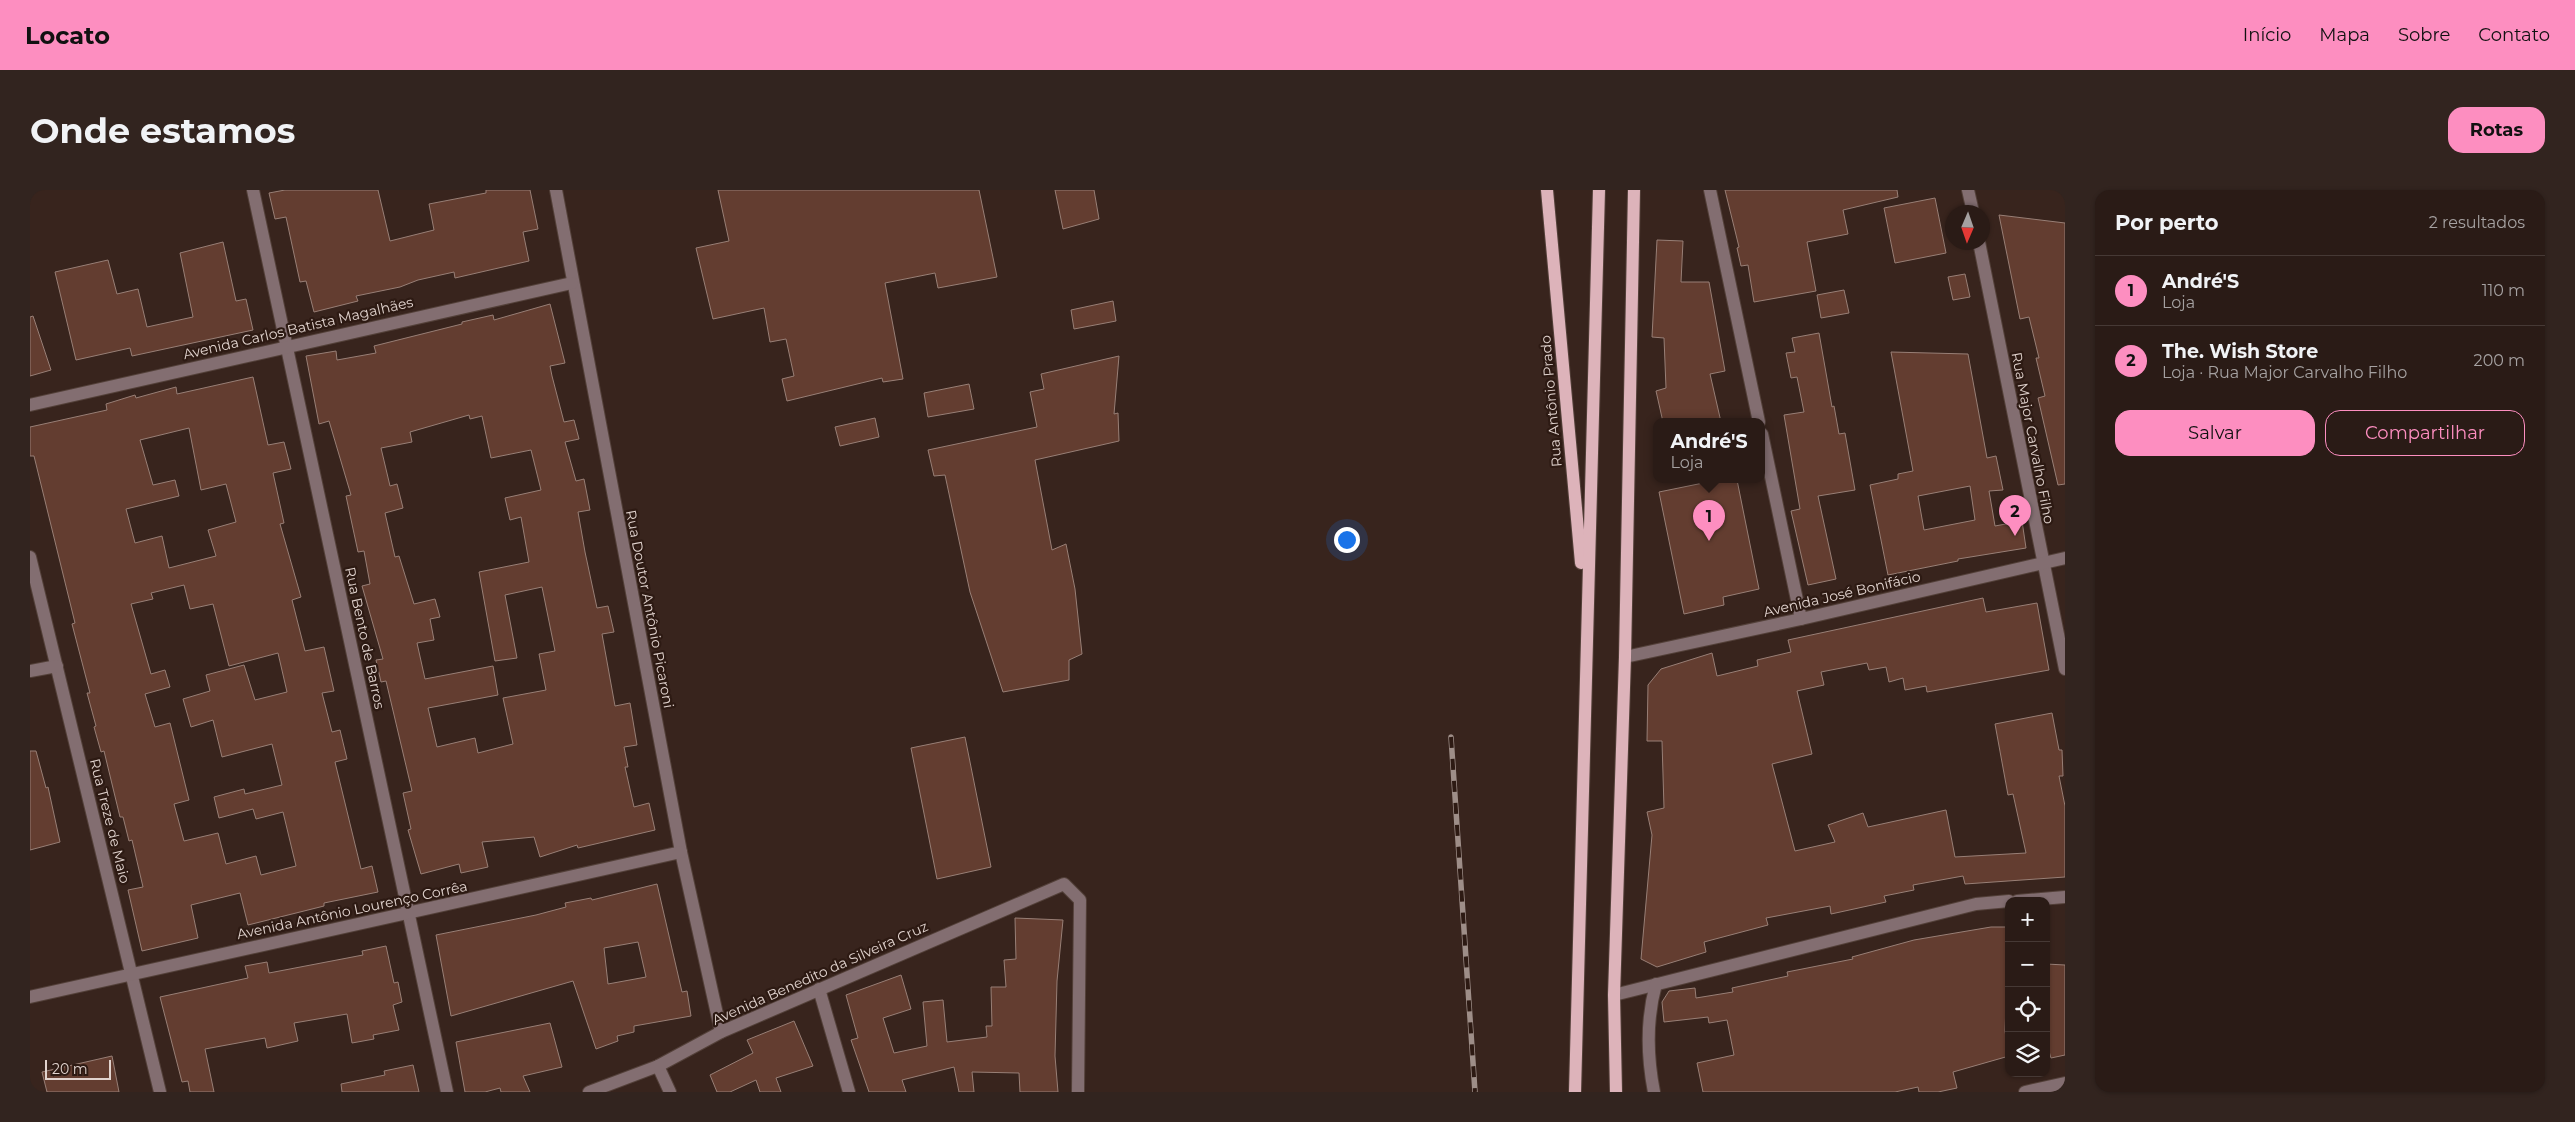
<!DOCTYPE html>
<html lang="pt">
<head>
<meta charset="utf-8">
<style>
	body { margin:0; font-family:Montserrat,sans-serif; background:#32241f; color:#f1f3f6 }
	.controls { position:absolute; right:15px; bottom:15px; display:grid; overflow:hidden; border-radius:10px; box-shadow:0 1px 4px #0004 }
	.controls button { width:45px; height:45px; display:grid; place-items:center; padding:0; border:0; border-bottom:1px solid #463935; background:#2a1b16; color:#f1f3f6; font:25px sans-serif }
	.compass { position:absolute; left:1915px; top:15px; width:45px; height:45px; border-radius:50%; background:#2a1b16; box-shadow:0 1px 4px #0004; rotate:182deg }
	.scale { position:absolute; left:15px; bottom:12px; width:66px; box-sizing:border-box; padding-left:5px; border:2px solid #e1d3ce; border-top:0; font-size:14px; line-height:18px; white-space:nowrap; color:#e1d3ce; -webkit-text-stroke:4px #2d1a13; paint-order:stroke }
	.you { position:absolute; left:1316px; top:349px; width:18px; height:18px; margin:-12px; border:4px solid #fff; border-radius:50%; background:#1a73e8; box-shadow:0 0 0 8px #1a73e833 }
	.badge { display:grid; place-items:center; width:32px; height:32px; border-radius:50%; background:#fd8ec0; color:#111; font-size:16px; font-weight:700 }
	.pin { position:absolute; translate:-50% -41px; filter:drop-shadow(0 1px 2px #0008) }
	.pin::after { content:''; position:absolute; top:26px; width:18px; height:15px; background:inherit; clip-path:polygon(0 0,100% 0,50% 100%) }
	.popup { position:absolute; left:1623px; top:228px; width:112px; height:65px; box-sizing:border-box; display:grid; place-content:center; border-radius:10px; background:#2a1b16; filter:drop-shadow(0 1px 4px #0005); font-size:16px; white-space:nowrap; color:#a5a1a1 }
	.popup b { font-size:19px; color:#f1f3f6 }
	.popup::after { content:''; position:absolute; left:50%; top:100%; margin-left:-10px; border:10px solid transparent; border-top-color:#2a1b16 }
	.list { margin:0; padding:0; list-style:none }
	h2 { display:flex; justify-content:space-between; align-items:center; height:65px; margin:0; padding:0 20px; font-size:21px }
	h2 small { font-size:16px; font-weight:400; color:#a5a1a1 }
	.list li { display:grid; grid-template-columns:32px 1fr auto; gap:15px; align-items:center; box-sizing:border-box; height:70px; padding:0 20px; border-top:1px solid #463935 }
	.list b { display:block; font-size:19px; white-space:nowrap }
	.list p { margin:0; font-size:16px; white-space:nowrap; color:#a5a1a1 }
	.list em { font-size:16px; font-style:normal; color:#a5a1a1 }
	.actions { display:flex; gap:10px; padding:15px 20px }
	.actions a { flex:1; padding:11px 0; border:1px solid #fd8ec0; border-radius:15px; text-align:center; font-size:18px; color:#fd8ec0 }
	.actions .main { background:#fd8ec0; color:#111 }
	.icon { flex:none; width:28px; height:28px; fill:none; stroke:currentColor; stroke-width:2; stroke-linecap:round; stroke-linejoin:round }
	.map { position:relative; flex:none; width:2035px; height:902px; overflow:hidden; border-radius:15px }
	header { display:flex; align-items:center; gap:30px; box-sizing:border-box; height:70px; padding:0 25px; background:#fd8ec0; color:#111 }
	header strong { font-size:24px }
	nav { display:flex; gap:28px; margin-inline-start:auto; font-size:18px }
	.intro { display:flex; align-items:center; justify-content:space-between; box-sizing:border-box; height:120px; padding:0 30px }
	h1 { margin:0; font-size:35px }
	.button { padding:12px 22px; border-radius:15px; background:#fd8ec0; color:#111; font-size:18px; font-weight:700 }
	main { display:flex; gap:30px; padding:0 30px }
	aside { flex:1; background:#2a1b16; border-radius:15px; box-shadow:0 1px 4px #0004 }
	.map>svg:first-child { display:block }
</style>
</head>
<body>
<header>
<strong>Locato</strong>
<nav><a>Início</a><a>Mapa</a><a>Sobre</a><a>Contato</a></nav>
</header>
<div class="intro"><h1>Onde estamos</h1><a class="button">Rotas</a></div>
<main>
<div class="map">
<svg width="2035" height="902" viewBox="0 0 2035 902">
	<rect width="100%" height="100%" fill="#38241d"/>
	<!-- building -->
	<g fill="#633d30" stroke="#987f76" fill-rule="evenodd">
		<path d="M 255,0 L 348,0 L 360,51 L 404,40 L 399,14 L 456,3 L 456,0 L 500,0 L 508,39 L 493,42 L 499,71 L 425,88 L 424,82 L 388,90 L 370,97 L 326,106 L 328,111 L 284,122 L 276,91 L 270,92 L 256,27 L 245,29 L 239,3 Z"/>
		<path d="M 688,0 L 949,0 L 967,87 L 908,98 L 905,83 L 855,93 L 873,189 L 853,192 L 852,188 L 757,211 L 752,189 L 764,186 L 756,149 L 740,152 L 734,118 L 683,129 L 666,58 L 699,51 Z"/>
		<path d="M 1025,0 L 1064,0 L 1069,29 L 1033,39 Z"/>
		<path d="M 1695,0 L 1867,0 L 1868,7 L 1813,20 L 1818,44 L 1777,52 L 1786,101 L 1724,112 L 1718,75 L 1711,76 L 1707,58 L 1709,57 Z"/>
		<path d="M 1905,8 L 1916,63 L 1865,73 L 1854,18 Z"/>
		<path d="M 1969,25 L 2035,33 L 2035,294 L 2028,295 L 2008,208 L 2015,206 L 2006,168 L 2009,168 L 1999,127 L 1990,129 Z"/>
		<path d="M 1627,50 L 1653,51 L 1651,92 L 1679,92 L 1695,181 L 1680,184 L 1691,232 L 1633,232 L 1626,201 L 1636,198 L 1634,148 L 1622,147 Z"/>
		<path d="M 193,52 L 206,111 L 216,109 L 223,140 L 102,166 L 100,158 L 46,170 L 25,82 L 78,70 L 87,104 L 108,99 L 117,137 L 163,127 L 150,63 Z"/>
		<path d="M 1935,84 L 1940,107 L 1923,110 L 1918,87 Z"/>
		<path d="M 1814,100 L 1819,123 L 1791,128 L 1787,105 Z"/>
		<path d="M 1083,111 L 1086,131 L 1044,139 L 1041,120 Z"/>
		<path d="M 520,114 L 535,173 L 520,176 L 522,186 L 534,232 L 544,230 L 549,249 L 535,252 L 546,291 L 554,289 L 560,320 L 548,322 L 555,362 L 567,418 L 578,416 L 584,442 L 572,444 L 585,516 L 600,513 L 607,555 L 594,557 L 598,577 L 595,577 L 604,617 L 619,613 L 625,640 L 548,658 L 547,655 L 510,667 L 504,647 L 452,652 L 458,677 L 431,683 L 429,674 L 391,684 L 378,640 L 381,639 L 373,603 L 382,601 L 356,491 L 351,492 L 346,470 L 353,469 L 332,396 L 340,394 L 334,361 L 328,362 L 316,306 L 321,305 L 299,231 L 289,234 L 276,166 L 306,161 L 307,170 L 346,163 L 344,156 L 432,134 L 432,132 L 463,125 L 464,130 ZM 439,225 L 440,229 L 452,226 L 461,268 L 501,260 L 511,300 L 475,308 L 480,330 L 491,327 L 499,372 L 449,382 L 465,471 L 487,468 L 475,405 L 512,397 L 525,461 L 509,464 L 516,500 L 473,508 L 483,554 L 448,563 L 445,548 L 407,557 L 398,518 L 468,505 L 463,476 L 395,489 L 387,453 L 404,450 L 400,429 L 410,427 L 405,409 L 384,414 L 369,366 L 365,367 L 355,323 L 373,318 L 367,294 L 360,296 L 351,258 L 382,252 L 380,242 Z"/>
		<path d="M 3,126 L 21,180 L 0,186 L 0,127 Z"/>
		<path d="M 1789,143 L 1802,217 L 1804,216 L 1809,244 L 1815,243 L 1825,300 L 1788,306 L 1806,389 L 1778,395 L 1761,321 L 1770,319 L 1754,225 L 1774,222 L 1767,187 L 1761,188 L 1756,163 L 1765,162 L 1762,148 Z"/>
		<path d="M 1861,162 L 1938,164 L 1957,268 L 1966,266 L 1973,300 L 1959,301 L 1965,336 L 1992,331 L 1996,358 L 1928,369 L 1928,371 L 1858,385 L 1840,295 L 1868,289 L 1868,284 L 1883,281 ZM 1940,296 L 1945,330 L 1894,340 L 1888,306 Z"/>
		<path d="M 1089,166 L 1084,224 L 1088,223 L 1089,251 L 1005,270 L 1022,360 L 1036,354 L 1045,399 L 1052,464 L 1039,470 L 1039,490 L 973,502 L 940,402 L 915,285 L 904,286 L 898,260 L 1007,237 L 1000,202 L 1014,199 L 1011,184 Z"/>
		<path d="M 223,187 L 238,255 L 254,252 L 261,279 L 243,283 L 254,333 L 250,334 L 271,407 L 262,410 L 275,461 L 294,457 L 304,501 L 292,503 L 302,542 L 310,540 L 317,569 L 305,572 L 331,679 L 342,676 L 348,702 L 294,713 L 294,716 L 218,735 L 210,703 L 161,715 L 168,748 L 112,761 L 98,700 L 113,697 L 102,650 L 99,651 L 93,627 L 90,627 L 74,561 L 71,562 L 64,537 L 66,536 L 57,503 L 60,503 L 42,434 L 45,433 L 4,266 L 0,266 L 0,237 L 77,220 L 76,214 L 105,205 L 106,208 L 146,197 L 147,204 ZM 159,238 L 171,300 L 196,294 L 206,332 L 178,340 L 186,366 L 139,378 L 132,346 L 105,353 L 96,319 L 149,306 L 145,290 L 123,295 L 110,250 ZM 154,395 L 160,419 L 183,414 L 199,476 L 248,463 L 257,502 L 225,510 L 214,475 L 176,485 L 180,501 L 153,509 L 161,537 L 183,530 L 192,567 L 242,554 L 252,595 L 215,604 L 214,599 L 184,607 L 189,628 L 223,619 L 226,629 L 253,622 L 266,676 L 231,685 L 226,666 L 196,674 L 188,643 L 154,651 L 144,614 L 159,610 L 140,533 L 125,537 L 115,504 L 140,497 L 135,480 L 121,484 L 101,414 L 123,409 L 121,403 Z"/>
		<path d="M 939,194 L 944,219 L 898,227 L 894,203 Z"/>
		<path d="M 845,228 L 849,247 L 810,256 L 805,237 Z"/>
		<path d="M 1688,290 L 1707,290 L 1729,399 L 1693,407 L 1694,415 L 1654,424 L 1629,302 Z"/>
		<path d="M 1953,408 L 1956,422 L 2007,413 L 2019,480 L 1897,502 L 1896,496 L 1875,500 L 1873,488 L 1859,492 L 1856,477 L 1839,480 L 1837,473 L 1791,482 L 1794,495 L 1767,501 L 1782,564 L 1742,574 L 1765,661 L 1805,652 L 1798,635 L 1833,623 L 1838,637 L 1916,620 L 1925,667 L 1996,663 L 1983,604 L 1978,605 L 1965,534 L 2022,523 L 2029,560 L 2032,560 L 2033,586 L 2029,586 L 2035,616 L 2035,687 L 1935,694 L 1933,686 L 1883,695 L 1884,700 L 1854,706 L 1856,712 L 1801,724 L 1800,716 L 1736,728 L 1738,735 L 1674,752 L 1676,762 L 1627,777 L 1611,769 L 1622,645 L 1617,622 L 1634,618 L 1632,551 L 1617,551 L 1618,495 L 1631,479 L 1682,463 L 1687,486 L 1728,476 L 1727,470 L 1761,462 L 1758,450 Z"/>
		<path d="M 935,547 L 961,677 L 907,689 L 881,558 Z"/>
		<path d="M 0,561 L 6,561 L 16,598 L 18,597 L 30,652 L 0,660 Z"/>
		<path d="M 627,694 L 652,802 L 657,801 L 661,826 L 604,836 L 604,842 L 587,846 L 588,851 L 566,859 L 543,791 L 421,826 L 406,745 L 506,725 L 536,717 L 535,713 L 561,708 L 562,710 ZM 608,752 L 616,787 L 578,794 L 574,758 Z"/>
		<path d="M 985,728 L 1033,730 L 1027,791 L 1025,866 L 1028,902 L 990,902 L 989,883 L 942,882 L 944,902 L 929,902 L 924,877 L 872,890 L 876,902 L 839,902 L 821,850 L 828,848 L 816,805 L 871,785 L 881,819 L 853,828 L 864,863 L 897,856 L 893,812 L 913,810 L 917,852 L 957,847 L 956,836 L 962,836 L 961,797 L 976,797 L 974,770 L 986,769 Z"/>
		<path d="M 1961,737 L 1979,737 L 1975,841 L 1979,866 L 1923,882 L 1927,898 L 1908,902 L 1889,902 L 1888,897 L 1865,902 L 1673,902 L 1667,873 L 1704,865 L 1697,830 L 1679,833 L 1678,827 L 1634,832 L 1632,812 L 1639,801 L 1665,798 L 1666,808 L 1703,802 L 1702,798 L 1758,786 L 1757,782 L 1823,769 L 1822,767 L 1884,750 Z"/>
		<path d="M 356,756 L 364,793 L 368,792 L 372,812 L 363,815 L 369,840 L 343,845 L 344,849 L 322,853 L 317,824 L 264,833 L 268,851 L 237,858 L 235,848 L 175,859 L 184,902 L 160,902 L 158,891 L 152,892 L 130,807 L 218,788 L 215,776 L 237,772 L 239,783 L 333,765 L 332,761 Z"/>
		<path d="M 2016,774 L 2035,775 L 2035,865 L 2021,868 L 2016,851 Z"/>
		<path d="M 764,831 L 783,876 L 746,888 L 751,902 L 730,902 L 726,890 L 700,902 L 687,902 L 680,885 L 723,863 L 717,850 Z"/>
		<path d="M 520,833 L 532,877 L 493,886 L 500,902 L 471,902 L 470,898 L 455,902 L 435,902 L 426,852 Z"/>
		<path d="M 82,866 L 89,902 L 17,902 L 12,882 Z"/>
		<path d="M 383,875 L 389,902 L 312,902 L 311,894 L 355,885 L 354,881 Z"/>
	</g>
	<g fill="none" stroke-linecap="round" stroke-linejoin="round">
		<defs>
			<g id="minor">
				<path d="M 223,0 L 417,902"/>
				<path d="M 526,0 L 651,662 L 691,842"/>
				<path d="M 1680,0 L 1729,232"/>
				<path d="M 1938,0 L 1943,22"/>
				<path d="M 1949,52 L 2035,479"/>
				<path d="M 0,215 L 542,93"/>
				<path d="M 1732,244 L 1771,429"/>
				<path d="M 0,367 L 130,902"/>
				<path d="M 1595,467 L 1771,429 L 2035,368"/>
				<path d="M 0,481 L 27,476"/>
				<path d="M 1987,711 L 2035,707"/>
				<path d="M 789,799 L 819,902"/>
				<path d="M 1584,805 L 1946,714 L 1979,711"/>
				<path d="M 0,807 L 651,662"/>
				<path d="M 628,876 L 640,902"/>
				<path d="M 559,902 L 628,876 L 691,842 L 1034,694 L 1050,710 L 1048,902"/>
				<path d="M 1624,902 C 1617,866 1616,830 1626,794"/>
				<path d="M 1995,902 L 2035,893"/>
			</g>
			<g id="major">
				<path d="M 1517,0 L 1551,373"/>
				<path d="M 1545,902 L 1569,0"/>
				<path d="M 1586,902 L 1584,805 L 1595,467 L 1604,0"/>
			</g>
		</defs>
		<!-- minor casing -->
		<use href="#minor" stroke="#534039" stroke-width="14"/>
		<!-- major casing -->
		<use href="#major" stroke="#534039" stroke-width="14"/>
		<!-- minor -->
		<use href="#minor" stroke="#836e71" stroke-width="12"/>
		<!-- major -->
		<use href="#major" stroke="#ddb3ba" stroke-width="12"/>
		<defs>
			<path id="rail" d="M 1421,547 L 1445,902"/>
		</defs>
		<!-- rail casing -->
		<use href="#rail" stroke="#9e8e88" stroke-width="5.5"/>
		<!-- rail -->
		<use href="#rail" stroke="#2d1a13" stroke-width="4" stroke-dasharray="11" stroke-linecap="butt"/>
	</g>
	<g text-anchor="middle" stroke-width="4.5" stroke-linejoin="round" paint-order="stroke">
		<!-- street labels -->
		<g font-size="14" fill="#e1d3ce" stroke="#2d1a13">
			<text transform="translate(268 138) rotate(-13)" y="5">Avenida Carlos Batista Magalhães</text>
			<text transform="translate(1521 211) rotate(-95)" y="5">Rua Antônio Prado</text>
			<text transform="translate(2003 248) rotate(79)" y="5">Rua Major Carvalho Filho</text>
			<text transform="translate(1812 404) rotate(-13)" y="5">Avenida José Bonifácio</text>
			<text transform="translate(620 419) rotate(79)" y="5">Rua Doutor Antônio Picaroni</text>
			<text transform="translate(335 448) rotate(78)" y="5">Rua Bento de Barros</text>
			<text transform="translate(80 631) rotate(76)" y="5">Rua Treze de Maio</text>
			<text transform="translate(322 720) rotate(-12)" y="5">Avenida Antônio Lourenço Corrêa</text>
			<text transform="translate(790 783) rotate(-24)" y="5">Avenida Benedito da Silveira Cruz</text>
		</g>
	</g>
</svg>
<div class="controls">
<button>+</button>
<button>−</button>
<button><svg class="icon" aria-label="locate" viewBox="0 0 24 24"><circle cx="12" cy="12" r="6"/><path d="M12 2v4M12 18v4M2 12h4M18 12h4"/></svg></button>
<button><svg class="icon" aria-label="layers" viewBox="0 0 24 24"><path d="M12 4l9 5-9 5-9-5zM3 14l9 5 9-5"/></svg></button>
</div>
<svg class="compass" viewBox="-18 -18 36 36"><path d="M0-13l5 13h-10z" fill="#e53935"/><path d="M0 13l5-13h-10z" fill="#a5a1a1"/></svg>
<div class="scale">20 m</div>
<div class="you"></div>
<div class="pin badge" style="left:1679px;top:351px">1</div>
<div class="popup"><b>André'S</b>Loja</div>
<div class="pin badge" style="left:1985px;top:346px">2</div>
</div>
<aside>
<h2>Por perto<small>2 resultados</small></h2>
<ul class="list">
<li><span class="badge">1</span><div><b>André'S</b><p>Loja</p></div><em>110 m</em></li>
<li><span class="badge">2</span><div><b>The. Wish Store</b><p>Loja · Rua Major Carvalho Filho</p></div><em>200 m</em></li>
</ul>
<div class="actions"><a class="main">Salvar</a><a>Compartilhar</a></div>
</aside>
</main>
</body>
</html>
